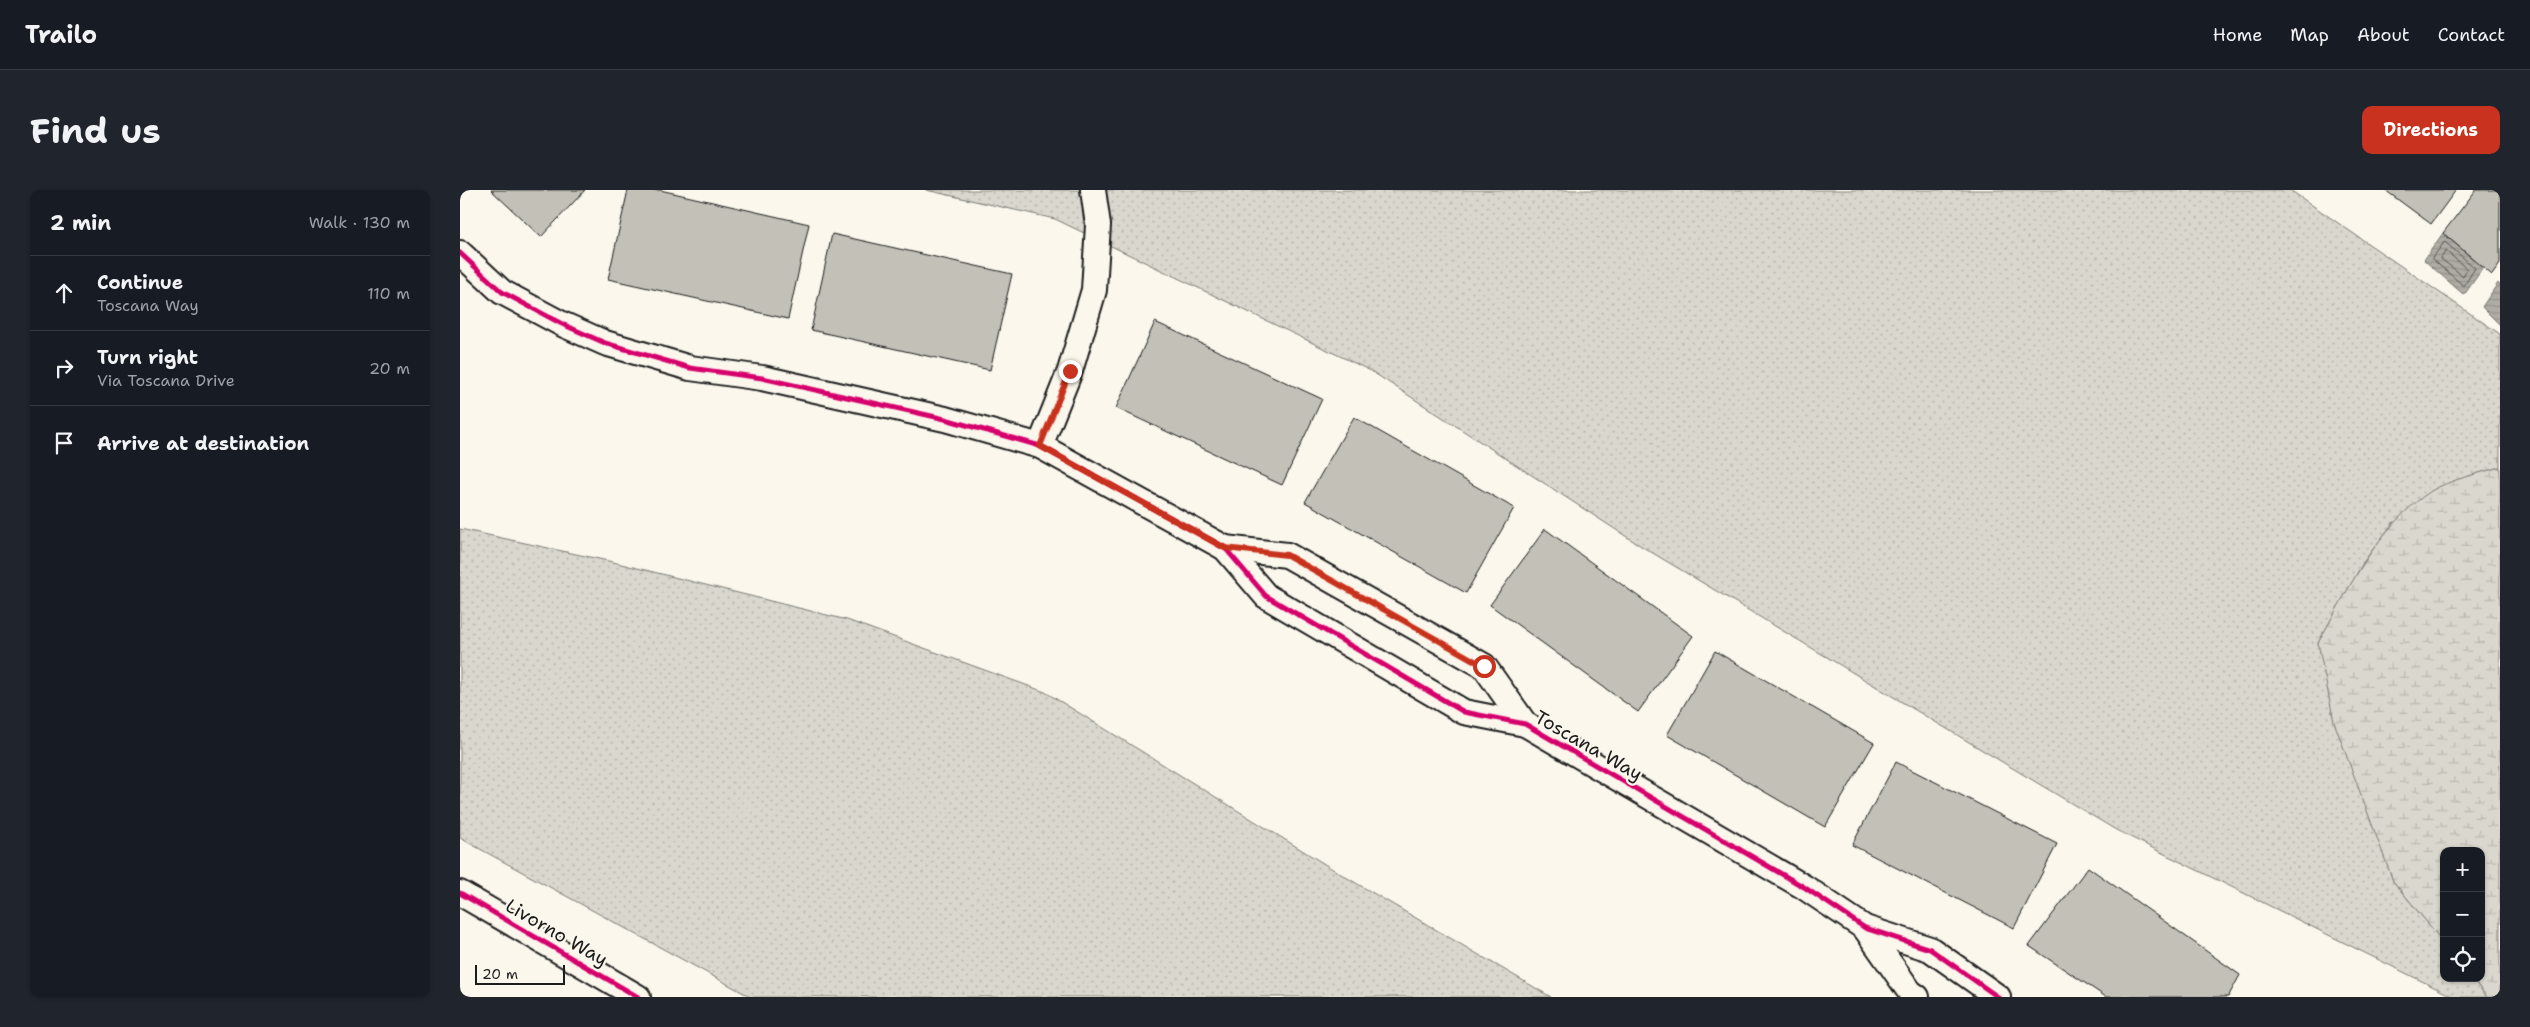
<!DOCTYPE html>
<html lang="en">
<head>
<meta charset="utf-8">
<style>
	body { margin:0; font-family:"Shantell Sans",sans-serif; background:#20242c; color:#f1f3f6 }
	.controls { position:absolute; right:15px; bottom:15px; display:grid; overflow:hidden; border-radius:10px; box-shadow:0 1px 4px #0004 }
	.controls button { width:45px; height:45px; display:grid; place-items:center; padding:0; border:0; border-bottom:1px solid #363941; background:#171b24; color:#f1f3f6; font:25px sans-serif }
	.scale { position:absolute; left:15px; bottom:12px; width:90px; box-sizing:border-box; padding-left:5px; border:2px solid #1c1c1c; border-top:0; font-size:14px; line-height:18px; white-space:nowrap; color:#1c1c1c; -webkit-text-stroke:4px #fbf7ec; paint-order:stroke }
	.stop { position:absolute; width:15px; height:15px; margin:-11px; border:4px solid #c8321e; border-radius:50%; background:#fff }
	.stop.end { background:#c8321e; border-color:#fff; box-shadow:0 1px 5px #0008 }
	.list { margin:0; padding:0; list-style:none }
	h2 { display:flex; justify-content:space-between; align-items:center; height:65px; margin:0; padding:0 20px; font-size:21px }
	h2 small { font-size:16px; font-weight:400; color:#9ea1a6 }
	.list li { display:grid; grid-template-columns:32px 1fr auto; gap:15px; align-items:center; box-sizing:border-box; height:75px; padding:0 20px; border-top:1px solid #363941 }
	.list b { display:block; font-size:19px; white-space:nowrap }
	.list p { margin:0; font-size:16px; white-space:nowrap; color:#9ea1a6 }
	.list em { font-size:16px; font-style:normal; color:#9ea1a6 }
	.icon { flex:none; width:28px; height:28px; fill:none; stroke:currentColor; stroke-width:2; stroke-linecap:round; stroke-linejoin:round }
	.map { position:relative; flex:none; width:2040px; height:807px; overflow:hidden; border-radius:10px }
	header { display:flex; align-items:center; gap:30px; box-sizing:border-box; height:70px; padding:0 25px; background:#171b24; border-bottom:1px solid #363941 }
	header strong { font-size:24px }
	nav { display:flex; gap:28px; margin-inline-start:auto; font-size:18px }
	.intro { display:flex; align-items:center; justify-content:space-between; box-sizing:border-box; height:120px; padding:0 30px }
	h1 { margin:0; font-size:35px }
	.button { padding:12px 22px; border-radius:10px; background:#c8321e; color:#fff; font-size:18px; font-weight:700 }
	main { display:flex; gap:30px; padding:0 30px }
	aside { flex:1; background:#171b24; border-radius:10px; box-shadow:0 1px 4px #0004 }
	.map>svg:first-child { display:block }
</style>
</head>
<body>
<header>
<strong>Trailo</strong>
<nav><a>Home</a><a>Map</a><a>About</a><a>Contact</a></nav>
</header>
<div class="intro"><h1>Find us</h1><a class="button">Directions</a></div>
<main>
<aside>
<h2>2 min<small>Walk · 130 m</small></h2>
<ul class="list">
<li><svg class="icon" aria-label="ahead" viewBox="0 0 24 24"><path d="M12 20V5M6 11l6-6 6 6"/></svg><div><b>Continue</b><p>Toscana Way</p></div><em>110 m</em></li>
<li><svg class="icon" aria-label="right" viewBox="0 0 24 24"><path d="M7 20v-9h11M14 6l5 5-5 5"/></svg><div><b>Turn right</b><p>Via Toscana Drive</p></div><em>20 m</em></li>
<li><svg class="icon" aria-label="arrive" viewBox="0 0 24 24"><path d="M6 21V4h12l-3 4 3 4H6"/></svg><div><b>Arrive at destination</b></div></li>
</ul>
</aside>
<div class="map">
<svg width="2040" height="807" viewBox="0 0 2040 807">
	<defs>
		<pattern id="grass-dots" width="8" height="8" patternUnits="userSpaceOnUse" patternTransform="scale(1.25)"><rect width="8" height="8" fill="#dad7ce"/><path d="M2 2h.1M6 6h.1" fill="none" stroke="#bab8b0" stroke-width="1.8" stroke-linecap="round"/></pattern>
		<pattern id="wetland-marsh" width="20" height="14" patternUnits="userSpaceOnUse" patternTransform="scale(1.25)"><rect width="20" height="14" fill="#dad7ce"/><path d="M1 5h8M5 5V1M11 12h8M15 12V8" fill="none" stroke="#bab8b0"/></pattern>
		<pattern id="water-rules" width="6" height="5" patternUnits="userSpaceOnUse" patternTransform="scale(1.25)"><rect width="6" height="5" fill="#afaca5"/><path d="M0 2.5h6" fill="none" stroke="#96938d"/></pattern>
	</defs>
	<rect width="100%" height="100%" fill="#fbf7ec"/>
	<filter id="ink" filterUnits="userSpaceOnUse"><feTurbulence type="fractalNoise" baseFrequency=".02" numOctaves="2"/><feDisplacementMap in="SourceGraphic" scale="10" xChannelSelector="R" yChannelSelector="G"/><feConvolveMatrix kernelMatrix="1 2 1 2 8 2 1 2 1" color-interpolation-filters="sRGB"/></filter>
	<g filter="url(#ink)">
		<!-- grass -->
		<g fill="url(#grass-dots)" stroke="#7b7a75">
			<path d="M 466,0 L 1830,0 L 2040,144 L 2040,277 L 2016,284 L 1933,333 L 1904,371 L 1858,453 L 1933,691 L 1984,753 L 1984,788 L 2012,788 L 2027,807 L 1994,807 L 1656,640 L 1181,356 L 911,181 L 595,29 Z"/>
			<path d="M 0,339 L 153,372 L 387,430 L 585,502 L 884,686 L 1091,807 L 291,807 L 0,648 Z"/>
		</g>
		<!-- wetland -->
		<path fill="url(#wetland-marsh)" stroke="#7b7a75" d="M 2040,277 L 2040,807 L 2027,807 L 2012,788 L 2021,788 L 2021,661 L 1984,661 L 1984,753 L 1933,691 L 1874,532 L 1858,453 C 1889,398 1917,337 1971,301 C 1989,290 2020,283 2040,277 Z"/>
		<!-- water -->
		<g fill="url(#water-rules)" stroke="#74726e">
			<path d="M 1983,43 L 2023,78 L 2004,105 L 1964,70 Z"/>
			<path d="M 2038,93 L 2040,95 L 2040,135 L 2022,117 Z"/>
		</g>
		<g fill="none" stroke-linecap="round" stroke-linejoin="round">
			<!-- shore -->
			<g stroke="#575653" stroke-width="1">
				<path d="M 1985,52 L 2015,78 L 2004,96 L 1972,69 Z"/>
				<path d="M 1986,61 L 2007,79 L 2003,86 L 1981,69 Z"/>
			</g>
		</g>
		<!-- building -->
		<g fill="#c3c0b8" stroke="#1c1c1c">
			<path d="M 31,0 L 125,0 L 81,47 Z"/>
			<path d="M 168,0 L 200,0 L 349,34 L 328,129 L 148,89 Z"/>
			<path d="M 1925,0 L 1996,0 L 1971,34 Z"/>
			<path d="M 2016,0 L 2040,0 L 2040,74 L 2032,85 L 1983,43 Z"/>
			<path d="M 372,44 L 552,84 L 530,180 L 351,140 Z"/>
			<path d="M 695,132 L 862,209 L 822,295 L 656,218 Z"/>
			<path d="M 894,227 L 1054,318 L 1006,403 L 845,312 Z"/>
			<path d="M 1085,339 L 1233,446 L 1178,522 L 1030,415 Z"/>
			<path d="M 1255,461 L 1414,553 L 1365,637 L 1207,545 Z"/>
			<path d="M 1436,572 L 1597,654 L 1554,738 L 1392,655 Z"/>
			<path d="M 1628,677 L 1780,785 L 1768,807 L 1646,807 L 1569,756 Z"/>
		</g>
		<g fill="none" stroke-linecap="round" stroke-linejoin="round">
			<defs>
				<g id="minor">
					<path d="M 0,63 L 42,102 L 102,134 L 145,153 L 230,178 L 302,188 L 485,229 L 580,256 L 765,358 L 806,406 L 1004,522 L 1065,534 L 1344,697 L 1405,738 L 1470,759 L 1538,807"/>
					<path d="M 580,256 L 610,181 L 634,100 L 638,35 L 633,0"/>
					<path d="M 765,358 L 827,365 L 1024,476 L 1065,534"/>
					<path d="M 0,703 L 178,807"/>
					<path d="M 1405,738 L 1450,802 L 1457,807"/>
				</g>
			</defs>
			<!-- minor casing -->
			<use href="#minor" stroke="#1c1c1c" stroke-width="28"/>
			<!-- minor -->
			<use href="#minor" stroke="#fbf7ec" stroke-width="24"/>
			<defs>
				<g id="cycleway">
					<path d="M 0,63 L 42,102 L 102,134 L 145,153 L 230,178 L 302,188 L 485,229 L 580,256 L 765,358 L 806,406 L 1004,522 L 1065,534 L 1344,697 L 1405,738 L 1470,759 L 1538,807"/>
					<path d="M 0,703 L 178,807"/>
				</g>
			</defs>
			<!-- cycleway casing -->
			<use href="#cycleway" stroke="#fbf7ec" stroke-width="8"/>
			<!-- cycleway -->
			<use href="#cycleway" stroke="#d6006c" stroke-width="5"/>
		</g>
	</g>
	<g fill="none" stroke-linecap="round" stroke-linejoin="round" filter="url(#ink)">
		<!-- route -->
		<path stroke="#c8321e" stroke-width="6" d="M 610,181 L 580,256 L 765,358 L 827,365 L 1024,476"/>
	</g>
	<g text-anchor="middle" stroke-width="4.5" stroke-linejoin="round" paint-order="stroke">
		<!-- street labels -->
		<g font-size="19" fill="#1c1c1c" stroke="#fbf7ec">
			<text transform="translate(1129 555) rotate(30)" y="7">Toscana Way</text>
			<text transform="translate(97 742) rotate(30)" y="7">Livorno Way</text>
		</g>
	</g>
</svg>
<div class="controls">
<button>+</button>
<button>−</button>
<button><svg class="icon" aria-label="locate" viewBox="0 0 24 24"><circle cx="12" cy="12" r="6"/><path d="M12 2v4M12 18v4M2 12h4M18 12h4"/></svg></button>
</div>
<div class="scale">20 m</div>
<div class="stop" style="left:1024px;top:476px"></div>
<div class="stop end" style="left:610px;top:181px"></div>
</div>
</main>
</body>
</html>
